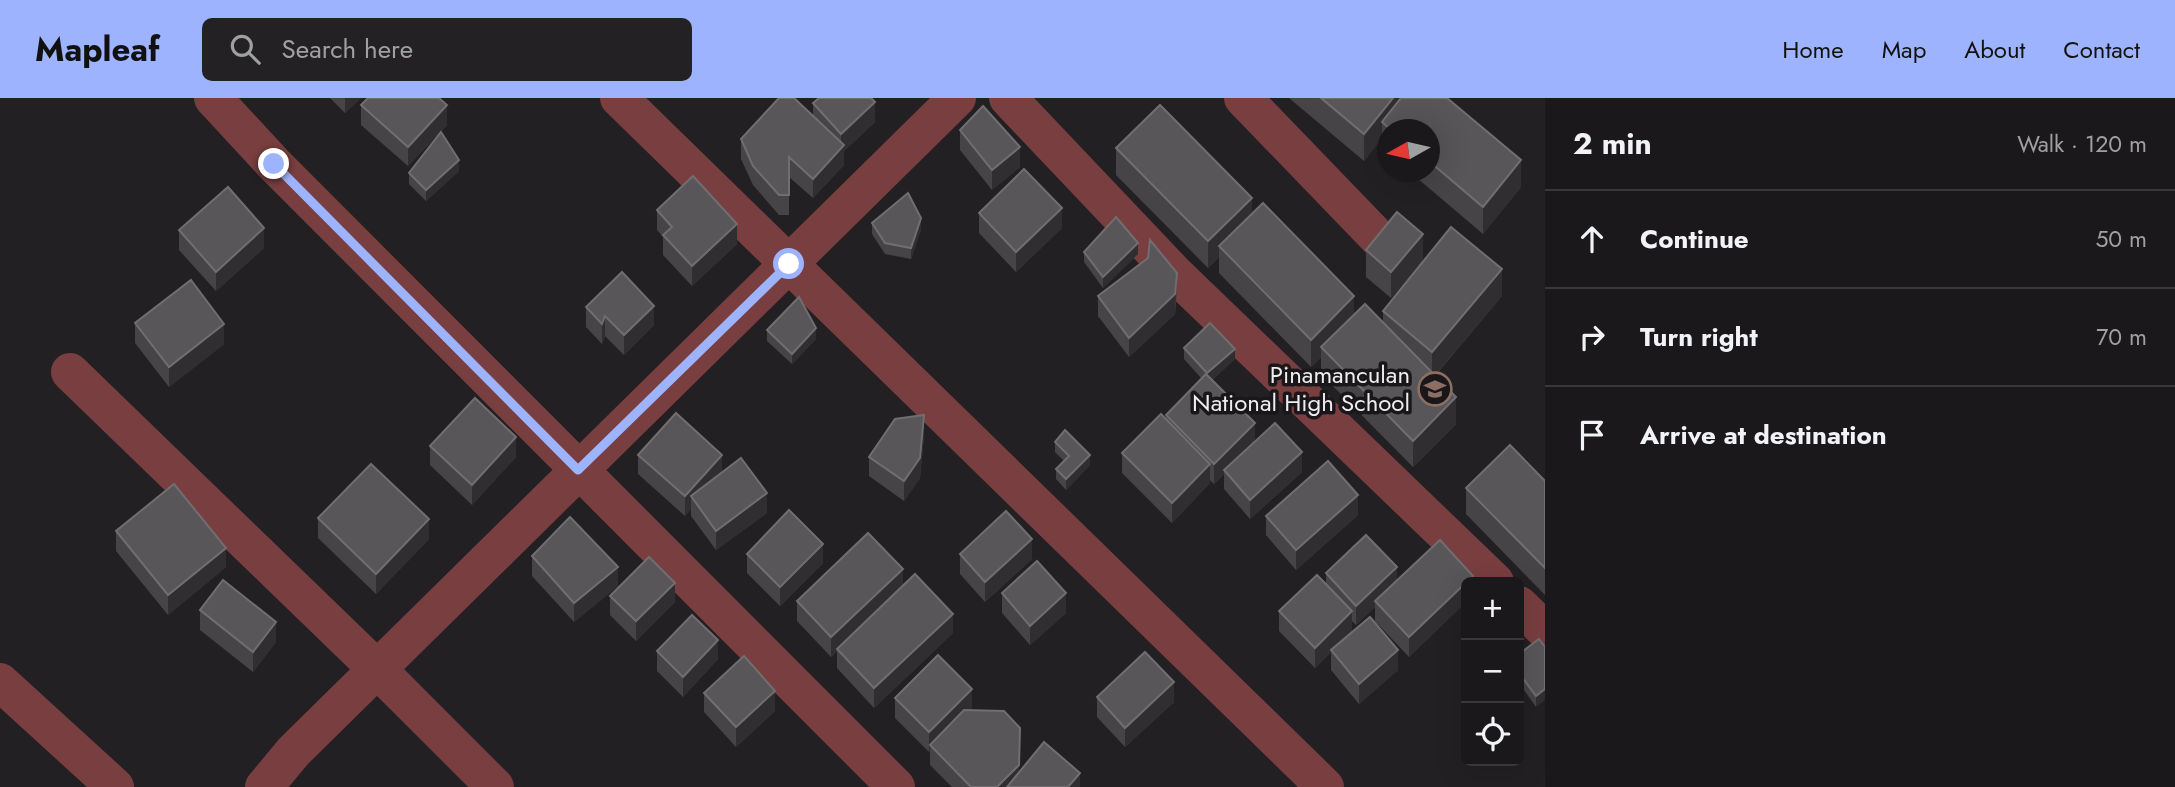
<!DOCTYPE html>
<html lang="en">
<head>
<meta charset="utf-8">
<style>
	body { margin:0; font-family:Jost,sans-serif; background:#232123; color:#f1f3f6 }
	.controls { position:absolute; right:21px; bottom:21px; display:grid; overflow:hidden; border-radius:10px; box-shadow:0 7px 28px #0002 }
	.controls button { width:63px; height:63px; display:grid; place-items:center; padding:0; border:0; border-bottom:2px solid #383739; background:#1a181a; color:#f1f3f6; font:35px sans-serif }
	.compass { position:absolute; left:1377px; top:21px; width:63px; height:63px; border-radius:50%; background:#1a181a; box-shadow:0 7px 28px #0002; rotate:262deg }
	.stop { position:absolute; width:21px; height:21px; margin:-16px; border:5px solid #9eb3fd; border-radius:50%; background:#fff }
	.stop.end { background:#9eb3fd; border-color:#fff; box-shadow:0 2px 7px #0008 }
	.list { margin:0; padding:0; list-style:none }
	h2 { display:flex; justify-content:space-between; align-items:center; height:91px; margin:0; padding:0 28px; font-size:30px }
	h2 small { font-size:23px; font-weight:400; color:#9fa0a2 }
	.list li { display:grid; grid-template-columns:46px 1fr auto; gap:21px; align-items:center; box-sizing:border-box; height:98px; padding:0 28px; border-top:2px solid #383739 }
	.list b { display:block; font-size:26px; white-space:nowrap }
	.list em { font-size:23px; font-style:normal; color:#9fa0a2 }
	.icon { flex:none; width:38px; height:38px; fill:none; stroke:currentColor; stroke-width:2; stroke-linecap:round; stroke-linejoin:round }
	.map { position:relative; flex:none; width:1545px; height:689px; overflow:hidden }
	header { display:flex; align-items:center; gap:42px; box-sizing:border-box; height:98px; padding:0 35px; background:#9eb3fd; color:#111 }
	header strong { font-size:33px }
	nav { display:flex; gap:38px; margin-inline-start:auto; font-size:24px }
	.search { width:490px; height:63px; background:#232123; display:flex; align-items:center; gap:18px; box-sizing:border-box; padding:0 24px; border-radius:10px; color:#9fa0a2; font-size:26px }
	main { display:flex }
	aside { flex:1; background:#1a181a }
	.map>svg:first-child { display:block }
</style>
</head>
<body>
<header>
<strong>Mapleaf</strong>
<div class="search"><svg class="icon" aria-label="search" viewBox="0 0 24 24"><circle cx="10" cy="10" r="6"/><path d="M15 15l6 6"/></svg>Search here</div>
<nav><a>Home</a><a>Map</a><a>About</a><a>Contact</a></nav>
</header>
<main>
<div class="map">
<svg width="1545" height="689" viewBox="0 0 1545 689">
	<rect width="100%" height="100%" fill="#232023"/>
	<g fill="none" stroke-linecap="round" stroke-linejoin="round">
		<!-- minor -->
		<g stroke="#793e3f" stroke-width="38">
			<path d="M 213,0 L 274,66 L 896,689"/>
			<path d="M 619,0 L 1325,689"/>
			<path d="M 1008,0 L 1175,176 L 1495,484"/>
			<path d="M 1243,0 L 1382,144"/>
			<path d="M 70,274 L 378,572 L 495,689"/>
			<path d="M 1519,507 L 1545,532"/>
			<path d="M 0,584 L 115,689"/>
			<path d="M 264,689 L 294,653 L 957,0"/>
		</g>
	</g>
	<!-- wall -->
	<g fill="#474447">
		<path d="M 330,0 L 361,0 L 345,15 Z"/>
		<path d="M 1289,0 L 1447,0 L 1521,89 L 1483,136 L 1410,74 L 1430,74 L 1430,32 L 1388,32 L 1388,55 L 1382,50 L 1382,40 L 1364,63 Z"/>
		<path d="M 813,5 L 875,24 L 844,53 L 844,67 L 813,100 L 789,79 L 789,117 L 779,117 L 753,87 L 741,61 L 741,41 L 813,18 Z"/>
		<path d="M 361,7 L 447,27 L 408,68 L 361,27 Z"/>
		<path d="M 960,32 L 1020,69 L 992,92 L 960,52 Z"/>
		<path d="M 1116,50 L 1252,116 L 1354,216 L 1383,224 L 1383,213 L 1502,198 L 1435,278 L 1456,326 L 1413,369 L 1321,276 L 1321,259 L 1311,269 L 1219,175 L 1219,159 L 1208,170 L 1116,77 Z"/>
		<path d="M 459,73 L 426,103 L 409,86 L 409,75 Z"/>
		<path d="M 657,112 L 737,146 L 692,188 L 663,157 L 663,139 L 657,132 Z"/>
		<path d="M 979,115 L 1062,130 L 1016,174 L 979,135 Z"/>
		<path d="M 872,125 L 921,131 L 911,161 L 885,156 L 872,136 Z"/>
		<path d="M 179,132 L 264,150 L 216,193 L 179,152 Z"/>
		<path d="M 1366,152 L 1423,163 L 1391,200 L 1366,179 Z"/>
		<path d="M 1084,154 L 1138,156 L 1103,190 L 1084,164 Z"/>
		<path d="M 1177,195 L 1175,216 L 1129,259 L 1098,218 L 1098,198 Z"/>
		<path d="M 586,209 L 654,227 L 624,257 L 605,238 L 602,246 L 586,229 Z"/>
		<path d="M 135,225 L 224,246 L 169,289 L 135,245 Z"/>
		<path d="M 767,232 L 816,241 L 792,266 L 767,243 Z"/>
		<path d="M 1184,250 L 1235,261 L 1212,282 L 1255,343 L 1302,374 L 1250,421 L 1224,391 L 1224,376 L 1214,386 L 1210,382 L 1210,385 L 1172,425 L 1122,375 L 1122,355 L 1166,322 L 1166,317 L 1201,280 L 1184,261 Z"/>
		<path d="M 924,337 L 920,380 L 904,403 L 869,378 L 869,359 Z"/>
		<path d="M 1055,344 L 1090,367 L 1066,392 L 1056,381 L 1056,371 L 1064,363 L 1055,354 Z"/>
		<path d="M 430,348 L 516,359 L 472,407 L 430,367 Z"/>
		<path d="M 638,357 L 722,374 L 767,415 L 716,452 L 691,418 L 691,411 L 685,418 L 638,376 Z"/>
		<path d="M 1545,383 L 1545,497 L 1466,416 L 1466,390 Z"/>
		<path d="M 1358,417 L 1296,472 L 1266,437 L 1266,418 Z"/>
		<path d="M 318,420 L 429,441 L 376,496 L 318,440 Z"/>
		<path d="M 116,433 L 226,469 L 168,517 L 116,453 Z"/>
		<path d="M 747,456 L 823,465 L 780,508 L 747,475 Z"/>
		<path d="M 960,456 L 1032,461 L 985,504 L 960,476 Z"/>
		<path d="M 532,458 L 618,488 L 574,524 L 532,478 Z"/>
		<path d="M 1326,475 L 1397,483 L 1473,484 L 1466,484 L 1466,504 L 1409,559 L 1375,523 L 1375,509 L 1356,527 L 1352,523 L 1352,533 L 1345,540 L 1398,572 L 1359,606 L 1331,572 L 1331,554 L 1315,570 L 1279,533 L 1279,513 L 1326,486 Z"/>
		<path d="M 903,488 L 953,535 L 874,610 L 837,570 L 837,553 L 831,559 L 797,523 L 797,503 Z"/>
		<path d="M 1002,495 L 1066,515 L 1030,547 L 1002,515 Z"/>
		<path d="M 610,498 L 675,504 L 636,543 L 610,517 Z"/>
		<path d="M 200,512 L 276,544 L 253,574 L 200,532 Z"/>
		<path d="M 1545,549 L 1536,609 L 1519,585 L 1519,556 Z"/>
		<path d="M 657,553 L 718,561 L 683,599 L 657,573 Z"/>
		<path d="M 704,595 L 775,613 L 736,649 L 704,614 Z"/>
		<path d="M 1097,599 L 1174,604 L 1125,649 L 1097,619 Z"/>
		<path d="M 895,600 L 972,611 L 970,612 L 1020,630 L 1019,674 L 1080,689 L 952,689 L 930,667 L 930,652 L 929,654 L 895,620 Z"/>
	</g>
	<!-- shaded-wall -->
	<g fill="#312e31">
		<path d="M 345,0 L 361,0 L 345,15 Z"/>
		<path d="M 1393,0 L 1407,0 L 1382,24 L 1382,40 L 1364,63 L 1364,36 Z"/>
		<path d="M 875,4 L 875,24 L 844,53 L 844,67 L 813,100 L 813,81 L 841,50 L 841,36 Z"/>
		<path d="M 447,7 L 447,27 L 408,68 L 408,49 Z"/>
		<path d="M 1020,49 L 1020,69 L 992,92 L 992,72 Z"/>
		<path d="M 459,62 L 459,73 L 426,103 L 426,92 Z"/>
		<path d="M 1521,62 L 1521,89 L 1483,136 L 1483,109 Z"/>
		<path d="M 1252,100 L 1252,127 L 1219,148 L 1219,159 L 1208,170 L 1208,143 Z"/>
		<path d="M 1062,110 L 1062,130 L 1016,174 L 1016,154 Z"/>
		<path d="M 921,120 L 921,131 L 911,161 L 911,150 Z"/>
		<path d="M 737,126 L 737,146 L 692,188 L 692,168 Z"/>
		<path d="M 264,130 L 264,150 L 216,193 L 216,174 Z"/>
		<path d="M 1423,136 L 1423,163 L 1391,200 L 1391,174 Z"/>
		<path d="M 1138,145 L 1138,156 L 1103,190 L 1103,179 Z"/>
		<path d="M 1502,171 L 1502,198 L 1432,281 L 1432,254 Z"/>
		<path d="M 1177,175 L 1175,216 L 1129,259 L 1129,240 Z"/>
		<path d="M 1354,198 L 1354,225 L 1321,249 L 1321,259 L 1311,269 L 1311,242 Z"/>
		<path d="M 654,208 L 654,227 L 624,257 L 624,237 Z"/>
		<path d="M 605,218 L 605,238 L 602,246 L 602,226 Z"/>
		<path d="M 224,226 L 224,246 L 169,289 L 169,269 Z"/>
		<path d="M 816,230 L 816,241 L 792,266 L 792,256 Z"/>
		<path d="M 1235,251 L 1235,261 L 1207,286 L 1207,275 Z"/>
		<path d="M 1456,299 L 1456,326 L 1413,369 L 1413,343 Z"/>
		<path d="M 924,317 L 924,337 L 920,380 L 904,403 L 904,383 Z"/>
		<path d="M 1255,325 L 1255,345 L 1224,372 L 1224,376 L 1214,386 L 1214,366 Z"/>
		<path d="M 516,339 L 516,359 L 472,407 L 472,387 Z"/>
		<path d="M 1302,354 L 1302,374 L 1250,421 L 1250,402 Z"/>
		<path d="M 722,357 L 722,376 L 691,398 L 691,411 L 685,418 L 685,398 Z"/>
		<path d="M 1090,357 L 1090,367 L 1066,392 L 1066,381 Z"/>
		<path d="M 1210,366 L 1210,385 L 1172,425 L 1172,405 Z"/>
		<path d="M 767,395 L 767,415 L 716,452 L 716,433 Z"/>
		<path d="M 1358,397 L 1358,417 L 1296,472 L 1296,452 Z"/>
		<path d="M 429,421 L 429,441 L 376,496 L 376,476 Z"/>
		<path d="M 1032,441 L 1032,461 L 985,504 L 985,484 Z"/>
		<path d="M 823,446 L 823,465 L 780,508 L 780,489 Z"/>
		<path d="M 226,450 L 226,469 L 168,517 L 168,497 Z"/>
		<path d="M 618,469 L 618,488 L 574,524 L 574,505 Z"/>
		<path d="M 1397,469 L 1397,489 L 1375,503 L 1375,509 L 1356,527 L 1356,508 Z"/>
		<path d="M 903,471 L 903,490 L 837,551 L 837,553 L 831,559 L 831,539 Z"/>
		<path d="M 675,485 L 675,504 L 636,543 L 636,523 Z"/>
		<path d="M 1466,485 L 1466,504 L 1409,559 L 1409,539 Z"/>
		<path d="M 1066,495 L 1066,515 L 1030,547 L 1030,528 Z"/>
		<path d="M 1352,513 L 1352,533 L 1332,553 L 1331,552 L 1331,554 L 1315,570 L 1315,550 Z"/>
		<path d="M 953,516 L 953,535 L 874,610 L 874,590 Z"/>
		<path d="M 276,524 L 276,544 L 253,574 L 253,554 Z"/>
		<path d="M 718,542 L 718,561 L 683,599 L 683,579 Z"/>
		<path d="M 1398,552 L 1398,572 L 1359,606 L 1359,586 Z"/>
		<path d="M 1174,584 L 1174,604 L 1125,649 L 1125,630 Z"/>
		<path d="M 972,591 L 972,611 L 933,650 L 930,647 L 930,652 L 929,654 L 929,634 Z"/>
		<path d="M 1545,591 L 1545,602 L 1536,609 L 1536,598 Z"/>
		<path d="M 775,593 L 775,613 L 736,649 L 736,629 Z"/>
		<path d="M 1020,649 L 1019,686 L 1016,689 L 997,689 Z"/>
		<path d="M 1080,675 L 1080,689 L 1068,689 Z"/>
	</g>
	<!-- building -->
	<g fill="#595659" stroke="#706e70" stroke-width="2">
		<path d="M 368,0 L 439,0 L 447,7 L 408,49 L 361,7 Z"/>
		<path d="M 779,0 L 794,0 L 844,47 L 813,81 L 789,59 L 789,97 L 779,97 L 753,68 L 741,41 Z"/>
		<path d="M 819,0 L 871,0 L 875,4 L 841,36 L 813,5 Z"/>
		<path d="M 1321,0 L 1393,0 L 1364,36 Z"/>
		<path d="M 1401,0 L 1447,0 L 1521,62 L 1483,109 L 1430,64 L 1430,32 L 1391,32 L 1382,24 Z"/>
		<path d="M 1160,7 L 1252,100 L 1208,143 L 1116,50 Z"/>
		<path d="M 983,8 L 1020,49 L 992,72 L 960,32 Z"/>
		<path d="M 441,34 L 459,62 L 426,92 L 409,75 Z"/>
		<path d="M 1024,71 L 1062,110 L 1016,154 L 979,115 Z"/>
		<path d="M 693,78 L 737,126 L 692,168 L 663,137 L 672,129 L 657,112 Z"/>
		<path d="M 228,89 L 264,130 L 216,174 L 179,132 Z"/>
		<path d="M 908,95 L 921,120 L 911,150 L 885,145 L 872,125 Z"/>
		<path d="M 1263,105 L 1354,198 L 1311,242 L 1219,148 Z"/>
		<path d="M 1397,114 L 1423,136 L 1391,174 L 1366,152 Z"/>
		<path d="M 1116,119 L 1138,145 L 1103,179 L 1084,154 Z"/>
		<path d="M 1451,129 L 1502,171 L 1432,254 L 1383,213 Z"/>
		<path d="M 1150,142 L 1177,175 L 1175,196 L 1129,240 L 1098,198 L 1148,160 Z"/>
		<path d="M 622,174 L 654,208 L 624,237 L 605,218 L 602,226 L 586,209 Z"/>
		<path d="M 191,182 L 224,226 L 169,269 L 135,225 Z"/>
		<path d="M 799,199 L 816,230 L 792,256 L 767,232 Z"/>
		<path d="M 1365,206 L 1456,299 L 1413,343 L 1321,249 Z"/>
		<path d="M 1210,225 L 1235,251 L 1207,275 L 1184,250 Z"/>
		<path d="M 1206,276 L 1255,325 L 1214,366 L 1166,317 Z"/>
		<path d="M 475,300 L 516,339 L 472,387 L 430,348 Z"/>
		<path d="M 676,315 L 722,357 L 685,398 L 638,357 Z"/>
		<path d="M 1161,316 L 1210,366 L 1172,405 L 1122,355 Z"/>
		<path d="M 924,317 L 920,360 L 904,383 L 869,359 L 895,321 Z"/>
		<path d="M 1275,325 L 1302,354 L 1250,402 L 1224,372 Z"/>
		<path d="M 1065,332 L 1090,357 L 1066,381 L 1056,371 L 1069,358 L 1055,344 Z"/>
		<path d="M 1510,347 L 1545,383 L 1545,470 L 1466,390 Z"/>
		<path d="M 741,360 L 767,395 L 716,433 L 691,398 Z"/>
		<path d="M 1328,363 L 1358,397 L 1296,452 L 1266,418 Z"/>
		<path d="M 371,366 L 429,421 L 376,476 L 318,420 Z"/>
		<path d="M 174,386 L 226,450 L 168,497 L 116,433 Z"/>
		<path d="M 789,412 L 823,446 L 780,489 L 747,456 Z"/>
		<path d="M 1006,413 L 1032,441 L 985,484 L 960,456 Z"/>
		<path d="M 570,419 L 618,469 L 574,505 L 532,458 Z"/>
		<path d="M 868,435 L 903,471 L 831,539 L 797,503 Z"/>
		<path d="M 1366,437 L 1397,469 L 1356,508 L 1326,475 Z"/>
		<path d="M 1440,442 L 1473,478 L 1409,539 L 1375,503 Z"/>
		<path d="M 649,459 L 675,485 L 636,523 L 610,498 Z"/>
		<path d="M 1037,463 L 1066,495 L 1030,528 L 1002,495 Z"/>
		<path d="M 915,476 L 953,516 L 874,590 L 837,551 Z"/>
		<path d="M 1317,477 L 1352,513 L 1315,550 L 1279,513 Z"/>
		<path d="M 223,482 L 276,524 L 253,554 L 200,512 Z"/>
		<path d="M 692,517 L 718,542 L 683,579 L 657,553 Z"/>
		<path d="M 1370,519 L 1398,552 L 1359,586 L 1331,552 Z"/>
		<path d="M 1539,541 L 1545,549 L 1545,591 L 1536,598 L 1519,575 L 1519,556 Z"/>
		<path d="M 1145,554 L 1174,584 L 1125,630 L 1097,599 Z"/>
		<path d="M 938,557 L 972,591 L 929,634 L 895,600 Z"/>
		<path d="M 744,558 L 775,593 L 736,629 L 704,595 Z"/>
		<path d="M 964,612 L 1004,613 L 1020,630 L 1019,667 L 997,689 L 971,689 L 930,647 Z"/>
		<path d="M 1044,644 L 1080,675 L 1068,689 L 1007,689 Z"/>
	</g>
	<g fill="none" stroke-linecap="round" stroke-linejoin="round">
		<!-- route -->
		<path stroke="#9eb3fd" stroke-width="9" d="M 274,66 L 578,372 L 789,166"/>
	</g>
	<!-- icons -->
	<defs>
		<symbol id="school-ring" viewBox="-11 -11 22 22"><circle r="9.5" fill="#191719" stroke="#8d6e63" stroke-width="1.5"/><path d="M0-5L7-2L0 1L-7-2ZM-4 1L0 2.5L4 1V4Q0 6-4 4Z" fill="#8d6e63"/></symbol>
	</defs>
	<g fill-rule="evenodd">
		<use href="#school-ring" x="1416" y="272" width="38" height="38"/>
	</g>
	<g text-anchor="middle" stroke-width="7" stroke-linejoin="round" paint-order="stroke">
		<!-- poi labels -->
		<g font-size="24" fill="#efedef" stroke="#191719" text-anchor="end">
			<text x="1410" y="285">Pinamanculan<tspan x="1410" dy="28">National High School</tspan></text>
		</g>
	</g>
</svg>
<div class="controls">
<button>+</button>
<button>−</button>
<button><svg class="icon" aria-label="locate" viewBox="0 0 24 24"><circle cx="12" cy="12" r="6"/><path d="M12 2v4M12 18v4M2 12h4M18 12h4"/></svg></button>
</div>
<svg class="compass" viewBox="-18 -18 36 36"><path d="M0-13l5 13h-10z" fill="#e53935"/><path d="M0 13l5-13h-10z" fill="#9fa0a2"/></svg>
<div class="stop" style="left:789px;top:166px"></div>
<div class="stop end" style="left:274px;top:66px"></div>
</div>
<aside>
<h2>2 min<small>Walk · 120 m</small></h2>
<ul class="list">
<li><svg class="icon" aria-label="ahead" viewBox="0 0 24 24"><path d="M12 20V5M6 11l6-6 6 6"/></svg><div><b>Continue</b></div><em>50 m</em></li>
<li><svg class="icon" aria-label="right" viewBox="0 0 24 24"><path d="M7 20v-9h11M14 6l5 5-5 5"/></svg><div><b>Turn right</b></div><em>70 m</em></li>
<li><svg class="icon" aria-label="arrive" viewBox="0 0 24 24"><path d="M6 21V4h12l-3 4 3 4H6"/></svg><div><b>Arrive at destination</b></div></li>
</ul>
</aside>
</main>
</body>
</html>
